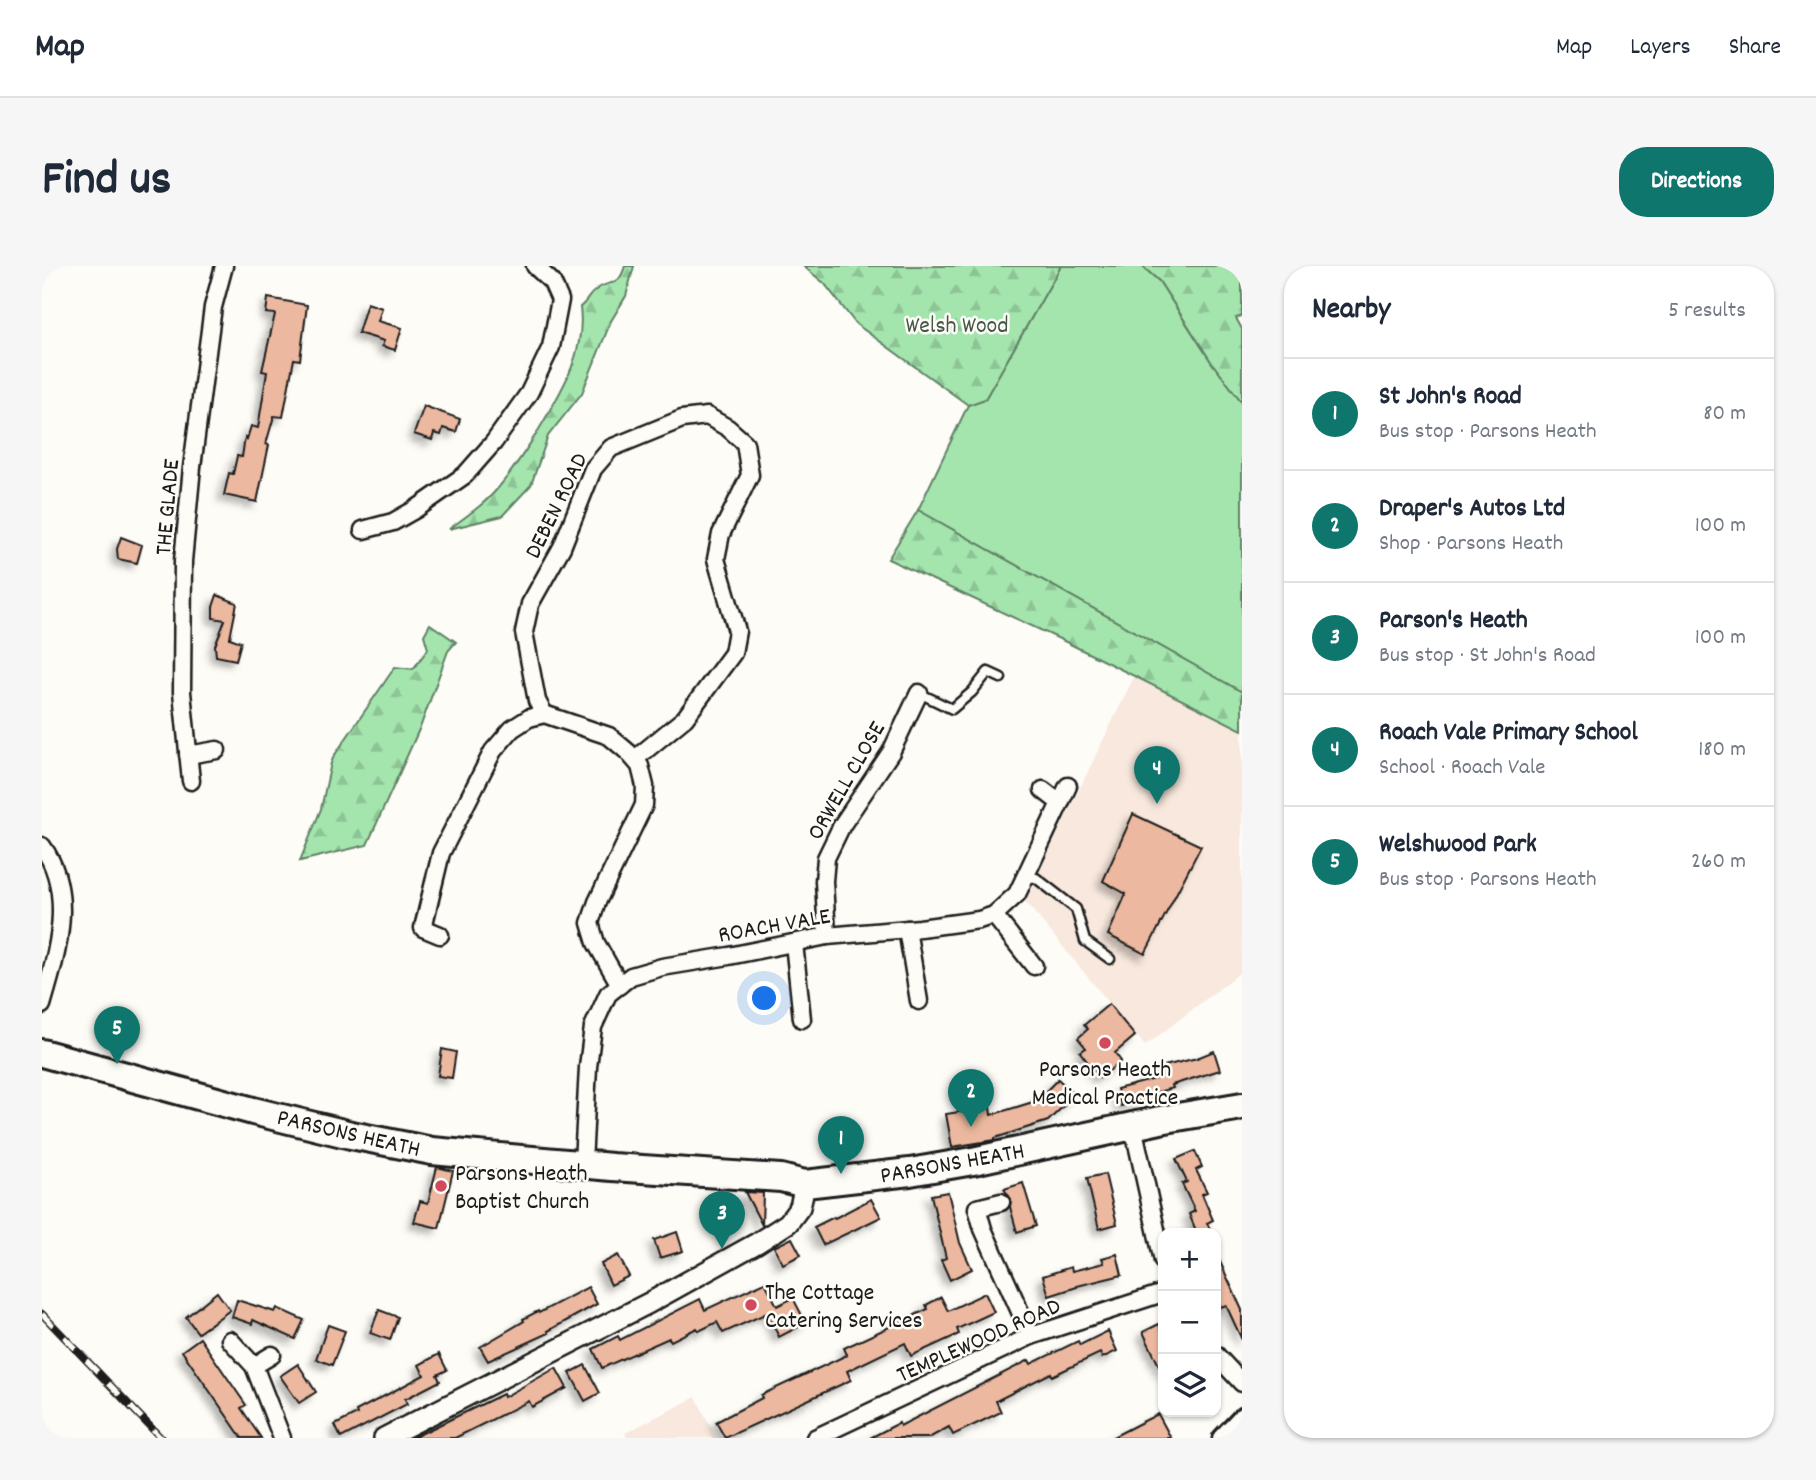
<!DOCTYPE html>
<html lang="en">
<head>
<meta charset="utf-8">
<style>
	body { margin:0; font-family:Dekko,sans-serif; background:#f6f6f7; color:#1f2937 }
	.controls { position:absolute; right:21px; bottom:21px; display:grid; overflow:hidden; border-radius:14px; box-shadow:0 2px 5px #0004 }
	.controls button { width:63px; height:63px; display:grid; place-items:center; padding:0; border:0; border-bottom:2px solid #e0e1e3; background:#fff; color:#1f2937; font:35px sans-serif }
	.you { position:absolute; left:723px; top:733px; width:24px; height:24px; margin:-18px; border:5px solid #fff; border-radius:50%; background:#1a73e8; box-shadow:0 0 0 10px #1a73e833 }
	.badge { display:grid; place-items:center; width:46px; height:46px; border-radius:50%; background:#0f766e; color:#fff; font-size:23px; font-weight:700 }
	.pin { position:absolute; translate:-50% -58px; filter:drop-shadow(0 2px 4px #0008) }
	.pin::after { content:''; position:absolute; top:37px; width:24px; height:21px; background:inherit; clip-path:polygon(0 0,100% 0,50% 100%) }
	.list { margin:0; padding:0; list-style:none }
	h2 { display:flex; justify-content:space-between; align-items:center; height:91px; margin:0; padding:0 28px; font-size:30px }
	h2 small { font-size:23px; font-weight:400; color:#747a83 }
	.list li { display:grid; grid-template-columns:46px 1fr auto; gap:21px; align-items:center; box-sizing:border-box; height:112px; padding:0 28px; border-top:2px solid #e0e1e3 }
	.list b { display:block; font-size:26px; white-space:nowrap }
	.list p { margin:0; font-size:23px; white-space:nowrap; color:#747a83 }
	.list em { font-size:23px; font-style:normal; color:#747a83 }
	.icon { flex:none; width:38px; height:38px; fill:none; stroke:currentColor; stroke-width:2; stroke-linecap:round; stroke-linejoin:round }
	.map { position:relative; flex:none; width:1200px; height:1172px; overflow:hidden; border-radius:28px }
	header { display:flex; align-items:center; gap:42px; box-sizing:border-box; height:98px; padding:0 35px; background:#fff; border-bottom:2px solid #e0e1e3 }
	header strong { font-size:33px }
	nav { display:flex; gap:38px; margin-inline-start:auto; font-size:24px }
	.intro { display:flex; align-items:center; justify-content:space-between; box-sizing:border-box; height:168px; padding:0 42px }
	h1 { margin:0; font-size:49px }
	.button { padding:18px 32px; border-radius:28px; background:#0f766e; color:#fff; font-size:24px; font-weight:700 }
	main { display:flex; gap:42px; padding:0 42px }
	aside { flex:1; background:#fff; border-radius:28px; box-shadow:0 2px 5px #0004 }
	.map>svg:first-child { display:block }
</style>
</head>
<body>
<header>
<strong>Map</strong>
<nav><a>Map</a><a>Layers</a><a>Share</a></nav>
</header>
<div class="intro"><h1>Find us</h1><a class="button">Directions</a></div>
<main>
<div class="map">
<svg width="1200" height="1172" viewBox="0 0 1200 1172">
	<defs>
		<pattern id="forest-firs" width="22" height="20" patternUnits="userSpaceOnUse" patternTransform="scale(1.75)"><rect width="22" height="20" fill="#a4e5ae"/><path d="M5 1l3.5 6h-7zM16 11l3.5 6h-7z" fill="#8dc495"/></pattern>
		<filter id="shadow"><feDropShadow dx="-5.5" dy="5.5" stdDeviation="3.5" flood-color="#0004"/></filter>
	</defs>
	<rect width="100%" height="100%" fill="#fdfcf7"/>
	<filter id="ink" filterUnits="userSpaceOnUse"><feTurbulence type="fractalNoise" baseFrequency=".0143" numOctaves="2"/><feDisplacementMap in="SourceGraphic" scale="14" xChannelSelector="R" yChannelSelector="G"/><feConvolveMatrix kernelMatrix="1 2 1 2 8 2 1 2 1" color-interpolation-filters="sRGB"/></filter>
	<g filter="url(#ink)">
		<!-- built -->
		<g fill="#f8e8dd">
			<path d="M 1092,411 L 1200,464 L 1200,705 L 1103,780 L 983,635 Z"/>
			<path d="M 654,1131 L 674,1172 L 585,1172 L 583,1167 Z"/>
		</g>
		<!-- grass -->
		<path fill="#a4e5ae" stroke="#608065" stroke-width="2" d="M 1019,0 L 1100,0 L 1117,15 L 1170,97 L 1200,136 L 1200,426 L 876,244 L 926,139 L 943,133 Z"/>
		<!-- forest -->
		<g fill="url(#forest-firs)" stroke="#608065" stroke-width="2">
			<path d="M 583,0 L 592,0 L 584,30 L 569,55 L 540,127 L 506,170 L 489,219 L 460,250 L 407,263 C 423,251 442,239 456,222 C 471,205 484,184 496,165 C 519,126 544,88 538,41 C 545,36 547,28 554,24 C 568,12 576,24 583,0 Z"/>
			<path d="M 761,0 L 1019,0 L 943,133 L 926,139 L 814,58 L 782,17 Z"/>
			<path d="M 1100,0 L 1200,0 L 1200,50 L 1194,52 L 1200,63 L 1200,136 L 1170,97 L 1117,15 Z"/>
			<path d="M 876,244 L 1200,426 L 1200,464 L 1024,376 L 846,293 Z"/>
			<path d="M 388,358 L 414,376 L 406,385 L 379,459 L 325,579 L 258,595 L 279,543 L 289,497 L 292,490 L 353,401 L 371,403 L 386,383 L 382,369 Z"/>
		</g>
		<!-- building -->
		<g fill="#ecb89f" stroke="#1c1c1c" stroke-width="2" filter="url(#shadow)">
			<path d="M 226,32 L 265,39 L 258,94 L 252,93 L 241,151 L 232,150 L 224,178 L 227,179 L 215,236 L 182,229 L 187,207 L 191,208 L 195,190 L 200,191 L 203,171 L 205,173 L 209,160 L 216,162 L 225,106 L 220,105 L 233,48 L 224,47 Z"/>
			<path d="M 325,37 L 340,42 L 336,55 L 360,62 L 353,84 L 340,80 L 342,75 L 316,67 Z"/>
			<path d="M 382,140 L 418,153 L 414,166 L 401,162 L 399,169 L 392,167 L 390,174 L 372,168 Z"/>
			<path d="M 79,271 L 100,279 L 95,297 L 76,293 L 75,283 Z"/>
			<path d="M 175,329 L 195,337 L 188,372 L 199,376 L 194,394 L 174,390 L 173,380 L 183,354 L 171,352 L 171,341 Z"/>
			<path d="M 1091,548 L 1159,580 L 1103,688 L 1066,669 L 1084,628 L 1061,615 Z"/>
			<path d="M 1067,738 L 1093,770 L 1073,787 L 1079,795 L 1058,812 L 1038,786 L 1044,782 L 1036,772 L 1046,763 L 1042,759 Z"/>
			<path d="M 400,783 L 414,786 L 410,812 L 396,810 Z"/>
			<path d="M 1172,785 L 1178,804 L 1130,819 L 1131,822 L 1104,829 L 1105,833 L 1079,840 L 1075,823 L 1117,812 L 1114,802 L 1155,792 Z"/>
			<path d="M 1016,813 L 1033,829 L 1006,855 L 953,872 L 953,874 L 910,881 L 904,848 L 948,841 L 949,849 L 994,835 Z"/>
			<path d="M 1153,885 L 1160,901 L 1154,904 L 1165,926 L 1160,928 L 1171,954 L 1165,957 L 1170,967 L 1155,967 L 1147,948 L 1153,945 L 1140,918 L 1145,916 L 1134,893 Z"/>
			<path d="M 395,901 L 411,905 L 397,962 L 372,956 L 378,935 L 386,937 Z"/>
			<path d="M 1063,908 L 1075,958 L 1057,963 L 1045,912 Z"/>
			<path d="M 981,917 L 994,960 L 975,966 L 968,941 L 969,933 L 962,923 Z"/>
			<path d="M 703,926 L 721,927 L 720,959 Z"/>
			<path d="M 906,926 L 918,977 L 930,1003 L 908,1014 L 899,994 L 904,992 L 889,929 Z"/>
			<path d="M 829,933 L 839,951 L 781,979 L 772,961 L 792,951 L 793,952 Z"/>
			<path d="M 635,966 L 641,985 L 618,992 L 612,974 Z"/>
			<path d="M 750,972 L 759,989 L 741,998 L 732,981 Z"/>
			<path d="M 1174,987 L 1200,1044 L 1200,1074 L 1184,1039 L 1179,1041 L 1174,1031 Z"/>
			<path d="M 1075,988 L 1080,1009 L 1035,1020 L 1035,1021 L 1007,1030 L 1001,1010 L 1029,1001 L 1030,1005 L 1062,997 L 1060,992 Z"/>
			<path d="M 576,989 L 587,1010 L 569,1019 L 559,998 Z"/>
			<path d="M 723,1016 L 735,1040 L 751,1032 L 764,1057 L 737,1071 L 725,1047 L 681,1067 L 675,1056 L 657,1065 L 655,1062 L 629,1075 L 627,1072 L 560,1102 L 551,1083 L 576,1070 L 578,1074 L 658,1033 L 663,1044 Z"/>
			<path d="M 546,1021 L 555,1038 L 506,1065 L 507,1067 L 446,1095 L 438,1081 L 482,1055 L 481,1053 L 496,1045 L 497,1047 Z"/>
			<path d="M 175,1026 L 188,1044 L 156,1067 L 144,1051 Z"/>
			<path d="M 943,1027 L 952,1046 L 915,1063 L 917,1068 L 869,1090 L 863,1077 L 805,1105 L 809,1114 L 683,1172 L 674,1156 L 720,1132 L 719,1129 L 805,1089 L 802,1082 L 886,1043 L 884,1039 L 899,1031 L 906,1045 Z"/>
			<path d="M 195,1034 L 233,1046 L 235,1042 L 262,1054 L 253,1073 L 211,1054 L 210,1058 L 190,1051 Z"/>
			<path d="M 337,1044 L 356,1051 L 348,1074 L 328,1067 Z"/>
			<path d="M 1117,1058 L 1121,1068 L 1121,1108 L 1101,1066 Z"/>
			<path d="M 286,1059 L 303,1065 L 290,1099 L 274,1093 Z"/>
			<path d="M 1066,1065 L 1075,1085 L 1060,1092 L 1058,1087 L 1010,1110 L 1009,1107 L 954,1135 L 959,1146 L 911,1169 L 907,1161 L 887,1172 L 828,1172 L 857,1157 L 858,1160 L 987,1094 L 989,1098 L 1036,1075 L 1038,1079 Z"/>
			<path d="M 158,1072 L 204,1139 L 199,1142 L 219,1172 L 200,1172 L 140,1085 Z"/>
			<path d="M 397,1088 L 405,1104 L 395,1109 L 398,1115 L 363,1133 L 365,1138 L 299,1172 L 293,1159 L 315,1148 L 314,1145 L 382,1109 L 377,1099 Z"/>
			<path d="M 256,1098 L 274,1126 L 257,1137 L 238,1110 Z"/>
			<path d="M 543,1099 L 558,1127 L 543,1135 L 528,1107 Z"/>
			<path d="M 514,1102 L 525,1122 L 490,1141 L 487,1135 L 413,1172 L 370,1172 L 461,1128 L 462,1131 Z"/>
			<path d="M 1116,1148 L 1129,1172 L 1069,1172 L 1100,1156 Z"/>
		</g>
		<g fill="none" stroke-linecap="round" stroke-linejoin="round">
			<defs>
				<g id="service">
					<path d="M 877,427 L 910,443 L 930,426 L 946,406 L 959,412"/>
					<path d="M 983,611 L 994,612 L 1034,643 L 1043,675 L 1068,693"/>
				</g>
				<g id="minor">
					<path d="M 321,264 L 351,256 L 374,243 L 423,209 L 452,176 L 487,127 L 509,81 L 518,34 L 510,16 L 493,0"/>
					<path d="M 502,448 L 495,435 L 482,366 L 488,338 L 520,281 L 551,203 L 569,182 L 640,153 L 665,150 L 686,162 L 703,177 L 708,209 L 679,268 L 674,293 L 695,365 L 691,387 L 643,452 L 593,493"/>
					<path d="M 146,489 L 175,484"/>
					<path d="M 149,515 L 140,426 L 141,295 L 150,201 L 171,41 L 182,0"/>
					<path d="M 1018,537 L 1026,520"/>
					<path d="M 0,580 C 34,627 15,688 0,739"/>
					<path d="M 952,649 L 992,700"/>
					<path d="M 865,663 L 877,735"/>
					<path d="M 398,669 L 381,662 L 399,587 L 451,485 L 470,463 L 487,452 L 502,448 L 567,470 L 586,486 L 598,500 L 603,520 L 602,539 L 555,636 L 548,657 L 554,677 L 578,719"/>
					<path d="M 785,670 L 782,615 L 784,592 L 800,559 L 849,486 L 877,427"/>
					<path d="M 752,677 L 760,753"/>
					<path d="M 1091,860 L 1121,995"/>
					<path d="M 541,897 L 546,801 L 551,761 L 566,728 L 589,710 L 620,701 L 687,690 L 785,670 L 878,662 L 937,654 L 952,649 L 975,628 L 1018,537 L 1001,524"/>
					<path d="M 959,936 L 935,942 L 941,963 L 989,1070"/>
					<path d="M 188,1074 L 212,1100 L 240,1172"/>
					<path d="M 1174,1089 L 1200,1117"/>
					<path d="M 212,1100 L 230,1089"/>
					<path d="M 773,1172 L 989,1070 L 1121,1027"/>
					<path d="M 1179,1172 L 1200,1150"/>
				</g>
				<path id="tertiary" d="M 342,1172 L 607,1037 L 715,977 L 746,957 L 758,941 L 763,918"/>
				<path id="primary" d="M 0,787 L 211,845 L 309,869 L 390,885 L 570,901 L 739,912 L 763,918 L 868,906 L 931,895 L 1118,854 L 1200,840"/>
			</defs>
			<!-- service casing -->
			<use href="#service" stroke="#1c1c1c" stroke-width="13"/>
			<!-- minor casing -->
			<use href="#minor" stroke="#1c1c1c" stroke-width="21"/>
			<!-- tertiary casing -->
			<use href="#tertiary" stroke="#1c1c1c" stroke-width="24"/>
			<!-- primary casing -->
			<use href="#primary" stroke="#1c1c1c" stroke-width="32"/>
			<!-- service -->
			<use href="#service" stroke="#fdfcf7" stroke-width="8"/>
			<!-- minor -->
			<use href="#minor" stroke="#fdfcf7" stroke-width="16"/>
			<!-- tertiary -->
			<use href="#tertiary" stroke="#fdfcf7" stroke-width="19"/>
			<!-- primary -->
			<use href="#primary" stroke="#fdfcf7" stroke-width="26"/>
			<defs>
				<path id="rail" d="M 0,1048 L 119,1172"/>
			</defs>
			<!-- rail casing -->
			<use href="#rail" stroke="#1c1c1c" stroke-width="8"/>
			<!-- rail -->
			<use href="#rail" stroke="#fdfcf7" stroke-width="5" stroke-dasharray="16" stroke-linecap="butt"/>
		</g>
	</g>
	<!-- markers -->
	<g fill="#d1495b" stroke="#fdfcf7" stroke-width="2.5">
		<circle cx="1063" cy="777" r="7"/>
		<circle cx="399" cy="920" r="7"/>
		<circle cx="709" cy="1039" r="7"/>
	</g>
	<g text-anchor="middle" stroke-width="5" stroke-linejoin="round" paint-order="stroke">
		<!-- park labels -->
		<g font-size="24" fill="#455848" stroke="#fdfcf7">
			<text x="915" y="66">Welsh Wood</text>
		</g>
		<!-- street labels -->
		<g font-size="24" fill="#1c1c1c" stroke="#fdfcf7">
			<text transform="translate(513 239) rotate(-64)" y="8">DEBEN ROAD</text>
			<text transform="translate(124 241) rotate(-85)" y="8">THE GLADE</text>
			<text transform="translate(803 514) rotate(-60)" y="8">ORWELL CLOSE</text>
			<text transform="translate(732 658) rotate(-10)" y="8">ROACH VALE</text>
			<text transform="translate(307 866) rotate(13)" y="8">PARSONS HEATH</text>
			<text transform="translate(910 896) rotate(-10)" y="8">PARSONS HEATH</text>
			<text transform="translate(936 1073) rotate(-24)" y="8">TEMPLEWOOD ROAD</text>
		</g>
		<!-- poi labels -->
		<g font-size="24" fill="#1c1c1c" stroke="#fdfcf7" text-anchor="start">
			<text x="1063" y="810" text-anchor="middle">Parsons Heath<tspan x="1063" dy="28">Medical Practice</tspan></text>
			<text x="413" y="914">Parsons Heath<tspan x="413" dy="28">Baptist Church</tspan></text>
			<text x="723" y="1033">The Cottage<tspan x="723" dy="28">Catering Services</tspan></text>
		</g>
	</g>
</svg>
<div class="controls">
<button>+</button>
<button>−</button>
<button><svg class="icon" aria-label="layers" viewBox="0 0 24 24"><path d="M12 4l9 5-9 5-9-5zM3 14l9 5 9-5"/></svg></button>
</div>
<div class="you"></div>
<div class="pin badge" style="left:799px;top:908px">1</div>
<div class="pin badge" style="left:929px;top:861px">2</div>
<div class="pin badge" style="left:680px;top:983px">3</div>
<div class="pin badge" style="left:1115px;top:538px">4</div>
<div class="pin badge" style="left:75px;top:798px">5</div>
</div>
<aside>
<h2>Nearby<small>5 results</small></h2>
<ul class="list">
<li><span class="badge">1</span><div><b>St John's Road</b><p>Bus stop · Parsons Heath</p></div><em>80 m</em></li>
<li><span class="badge">2</span><div><b>Draper's Autos Ltd</b><p>Shop · Parsons Heath</p></div><em>100 m</em></li>
<li><span class="badge">3</span><div><b>Parson's Heath</b><p>Bus stop · St John's Road</p></div><em>100 m</em></li>
<li><span class="badge">4</span><div><b>Roach Vale Primary School</b><p>School · Roach Vale</p></div><em>180 m</em></li>
<li><span class="badge">5</span><div><b>Welshwood Park</b><p>Bus stop · Parsons Heath</p></div><em>260 m</em></li>
</ul>
</aside>
</main>
</body>
</html>
